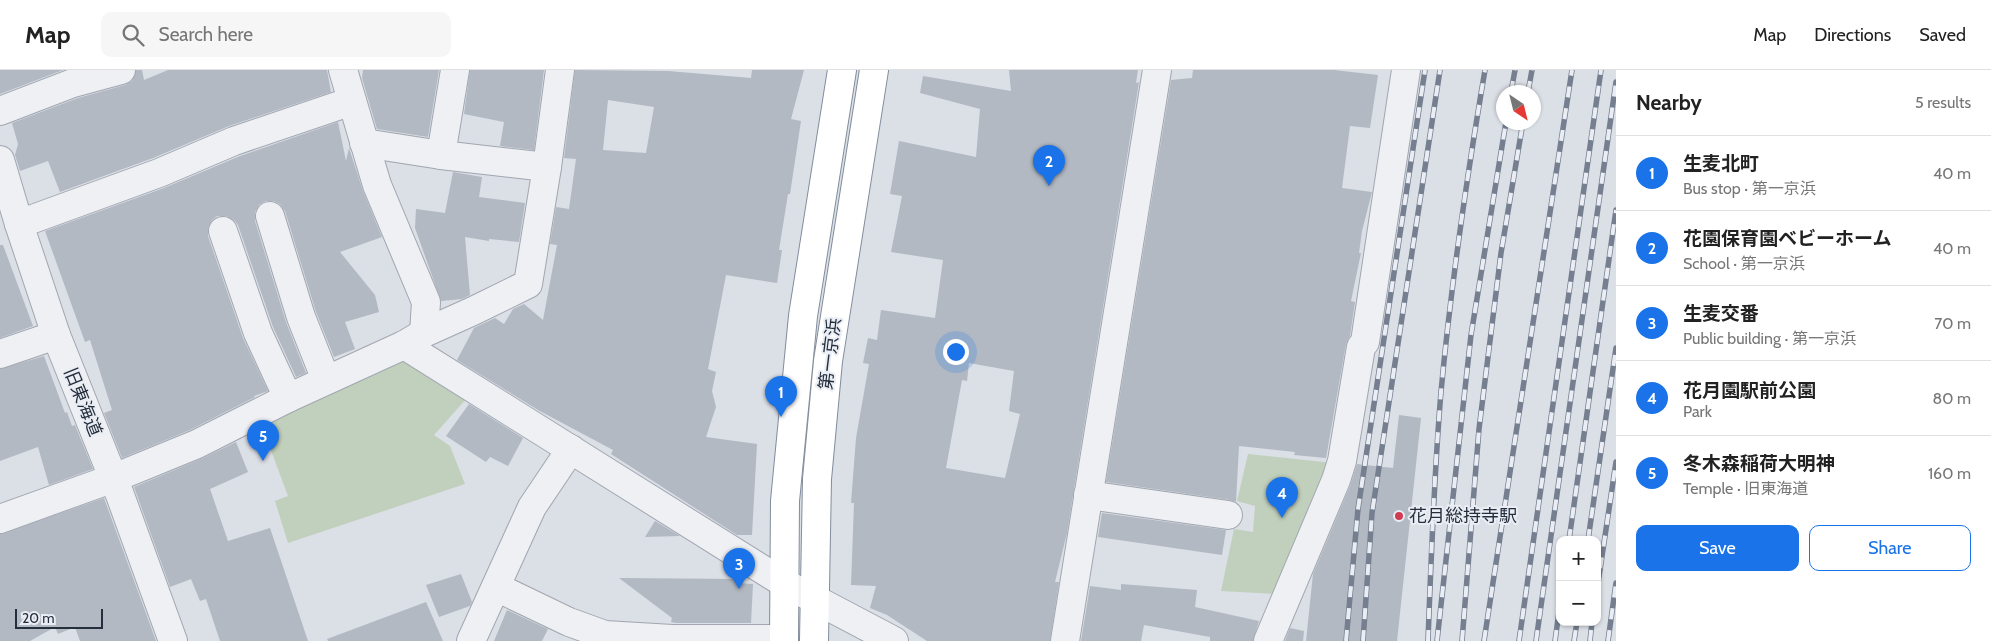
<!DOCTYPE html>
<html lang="en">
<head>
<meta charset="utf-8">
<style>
	body { margin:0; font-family:Cabin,"Noto Sans JP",sans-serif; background:#f6f6f6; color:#222 }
	.controls { position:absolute; right:15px; bottom:15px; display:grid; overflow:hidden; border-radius:10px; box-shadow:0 1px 4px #0004 }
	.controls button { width:45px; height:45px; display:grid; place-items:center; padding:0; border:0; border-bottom:1px solid #e0e0e0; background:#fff; color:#222; font:25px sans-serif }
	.compass { position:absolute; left:1496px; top:15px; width:45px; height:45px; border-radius:50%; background:#fff; box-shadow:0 1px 4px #0004; rotate:145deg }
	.scale { position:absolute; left:15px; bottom:12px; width:88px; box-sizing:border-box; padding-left:5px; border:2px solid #252e3c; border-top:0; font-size:14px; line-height:18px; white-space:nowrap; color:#252e3c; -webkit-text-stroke:4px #eaeef4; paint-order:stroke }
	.you { position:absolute; left:955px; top:281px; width:18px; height:18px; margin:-12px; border:4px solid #fff; border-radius:50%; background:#1a73e8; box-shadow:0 0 0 8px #1a73e833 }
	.badge { display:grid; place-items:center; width:32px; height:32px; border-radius:50%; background:#1a73e8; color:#fff; font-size:16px; font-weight:700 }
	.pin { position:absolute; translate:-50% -41px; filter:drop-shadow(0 1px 2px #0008) }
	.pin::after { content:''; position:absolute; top:26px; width:18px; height:15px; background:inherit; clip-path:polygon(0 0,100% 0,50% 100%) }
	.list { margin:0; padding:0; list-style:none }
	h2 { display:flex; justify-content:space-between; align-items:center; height:65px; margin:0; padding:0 20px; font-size:21px }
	h2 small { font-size:16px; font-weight:400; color:#767676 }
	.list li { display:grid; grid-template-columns:32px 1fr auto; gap:15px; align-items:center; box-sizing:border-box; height:75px; padding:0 20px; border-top:1px solid #e0e0e0 }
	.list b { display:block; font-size:19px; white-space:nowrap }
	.list p { margin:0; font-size:16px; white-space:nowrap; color:#767676 }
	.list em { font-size:16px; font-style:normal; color:#767676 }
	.actions { display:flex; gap:10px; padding:15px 20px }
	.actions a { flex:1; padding:11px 0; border:1px solid #1a73e8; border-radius:10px; text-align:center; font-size:18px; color:#1a73e8 }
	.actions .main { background:#1a73e8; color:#fff }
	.icon { flex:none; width:28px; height:28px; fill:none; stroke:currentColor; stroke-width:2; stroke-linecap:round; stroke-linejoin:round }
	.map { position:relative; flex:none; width:1616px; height:571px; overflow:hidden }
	header { display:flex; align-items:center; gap:30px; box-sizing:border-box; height:70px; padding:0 25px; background:#fff; border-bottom:1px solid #e0e0e0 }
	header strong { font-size:24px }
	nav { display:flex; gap:28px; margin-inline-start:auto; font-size:18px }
	.search { width:350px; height:45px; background:#f6f6f6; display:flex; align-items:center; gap:12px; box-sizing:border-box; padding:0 18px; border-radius:10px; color:#767676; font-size:19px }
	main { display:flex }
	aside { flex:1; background:#fff }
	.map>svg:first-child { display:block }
</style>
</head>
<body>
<header>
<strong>Map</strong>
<div class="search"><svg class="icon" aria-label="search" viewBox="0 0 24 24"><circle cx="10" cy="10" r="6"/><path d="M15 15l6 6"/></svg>Search here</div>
<nav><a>Map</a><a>Directions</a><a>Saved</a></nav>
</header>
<main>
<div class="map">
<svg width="1616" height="571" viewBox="0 0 1616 571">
	<rect width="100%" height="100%" fill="#dbdfe6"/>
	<!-- green -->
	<g fill="#c1d0bc">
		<path d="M 403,287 L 467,328 L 434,365 L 450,376 L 465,414 L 288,473 L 275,431 L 288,426 L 260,351 Z"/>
		<path d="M 1248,384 L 1333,393 L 1275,524 L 1221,521 L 1234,459 L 1253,462 L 1255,436 L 1237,431 Z"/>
	</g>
	<!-- building -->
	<g fill="#b2b9c3" fill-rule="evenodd">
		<path d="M 0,0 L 63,0 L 0,24 Z"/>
		<path d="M 136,0 L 142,0 L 144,10 L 168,0 L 327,0 L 331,22 L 229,56 L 153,88 L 60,122 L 48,91 L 20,101 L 15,85 L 18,74 L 12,53 L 78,28 L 125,15 L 132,11 Z"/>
		<path d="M 363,0 L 439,0 L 428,67 L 377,59 L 362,8 Z"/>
		<path d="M 470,0 L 544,0 L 534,80 L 500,76 L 504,52 L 464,44 Z"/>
		<path d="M 575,0 L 668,1 L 751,8 L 752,0 L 804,0 L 791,49 L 801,51 L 790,124 L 788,124 L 779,180 L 782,180 L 777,213 L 726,205 L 708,299 L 716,302 L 712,321 L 716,337 L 706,367 L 757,374 L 752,465 L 737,465 L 611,384 L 613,380 L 538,340 L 457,290 L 474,258 L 495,248 L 504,254 L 513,239 L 524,234 L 543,250 L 557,175 L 550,174 L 556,137 L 569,139 L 576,89 L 564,88 ZM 608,30 L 654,37 L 646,83 L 603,80 Z"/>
		<path d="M 1009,0 L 1138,0 L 1136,13 L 1139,12 L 1067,463 L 1055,512 L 1059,512 L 1050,571 L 927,571 L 887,545 L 870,538 L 876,516 L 851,515 L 854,433 L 851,433 L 856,368 L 869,294 L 863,293 L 868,268 L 877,270 L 881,240 L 935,248 L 943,190 L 891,182 L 902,126 L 890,124 L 899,71 L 976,87 L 980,39 L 920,23 L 923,6 L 1011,21 ZM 969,293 L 1014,301 L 1009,341 L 1020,344 L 1005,408 L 946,398 L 962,310 L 967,311 Z"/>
		<path d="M 1193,0 L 1334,0 L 1378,5 L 1370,58 L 1350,56 L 1342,118 L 1372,122 L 1362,161 L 1359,183 L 1361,183 L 1351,231 L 1355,232 L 1354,239 L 1350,266 L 1346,274 L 1326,388 L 1294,385 L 1295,382 L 1239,376 L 1236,432 L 1230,430 L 1106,412 L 1171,10 L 1192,8 Z"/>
		<path d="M 338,52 L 346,91 L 349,78 L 363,121 L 382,167 L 340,182 L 375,225 L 379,242 L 345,252 L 355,279 L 334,287 L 316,242 L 285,141 L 280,134 L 274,131 L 266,131 L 259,135 L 255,142 L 255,151 L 286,252 L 306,303 L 296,307 L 273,257 L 238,155 L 234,150 L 226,146 L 217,146 L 212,150 L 208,158 L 208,166 L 243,268 L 268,321 L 254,326 L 255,327 L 190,360 L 122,388 L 104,343 L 112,340 L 90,270 L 85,272 L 45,161 L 164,118 L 240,86 Z"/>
		<path d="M 453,102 L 482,107 L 479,127 L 525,133 L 519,172 L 489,169 L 489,171 L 465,167 L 470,225 L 462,229 L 441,231 L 415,158 L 416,139 L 445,143 Z"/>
		<path d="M 0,175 L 3,175 L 33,256 L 0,268 Z"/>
		<path d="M 44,286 L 65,343 L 67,342 L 72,356 L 75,355 L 93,399 L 49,415 L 38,377 L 0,391 L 0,299 Z"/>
		<path d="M 469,334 L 523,368 L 508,396 L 490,387 L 486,392 L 446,366 Z"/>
		<path d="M 1399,345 L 1421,348 L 1397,571 L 1306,571 L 1313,504 L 1350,416 L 1357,394 L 1393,398 Z"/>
		<path d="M 236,372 L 248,402 L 210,419 L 228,471 L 270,458 L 308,571 L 220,571 L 206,529 L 200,531 L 191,509 L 170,517 L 134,417 L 203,388 Z"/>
		<path d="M 104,428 L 156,571 L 80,571 L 75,557 L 58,564 L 55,557 L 30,571 L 0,571 L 0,464 Z"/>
		<path d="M 1102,443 L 1226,460 L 1222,485 L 1098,467 Z"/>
		<path d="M 655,451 L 680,466 L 645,467 Z"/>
		<path d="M 461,504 L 472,532 L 470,536 L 439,547 L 426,515 Z"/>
		<path d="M 619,508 L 737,509 L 737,513 L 753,514 L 751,553 L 676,553 L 671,552 L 672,548 Z"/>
		<path d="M 1121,514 L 1197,520 L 1195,537 L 1259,551 L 1253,571 L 1210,571 L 1210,567 L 1144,555 L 1141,571 L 1081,571 L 1090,516 L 1121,520 Z"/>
		<path d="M 426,532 L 443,571 L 328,571 L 327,569 Z"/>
		<path d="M 507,540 L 548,559 L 542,571 L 494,571 Z"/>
		<path d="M 1290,558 L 1304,561 L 1303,571 L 1285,571 Z"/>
	</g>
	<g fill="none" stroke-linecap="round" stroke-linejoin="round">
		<defs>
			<g id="minor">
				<path d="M 343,0 L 377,115 L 426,232 L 424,263"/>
				<path d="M 0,41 L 73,13 L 121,0"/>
				<path d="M 364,73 L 441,85 L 547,97"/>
				<path d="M 441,85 L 455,0"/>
				<path d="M 0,90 L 19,154 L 56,265 L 120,425 L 173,571"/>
				<path d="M 270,146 L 301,247 L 326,310"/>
				<path d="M 19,154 L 159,103 L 234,71 L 352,31"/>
				<path d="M 223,161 L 258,263 L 288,328"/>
				<path d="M 404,275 L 784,513 L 894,571"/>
				<path d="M 0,284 L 56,265"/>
				<path d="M 1088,425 L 1228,445"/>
				<path d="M 0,449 L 114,408 L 197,374 L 288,328 L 404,275 L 424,263 L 473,241 L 528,214 L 547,97 L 560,0"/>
				<path d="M 496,517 L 569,552 L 605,565 L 672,569 L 784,569"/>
				<path d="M 471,571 L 532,437 L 571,379"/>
				<path d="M 1065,571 L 1157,0"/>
				<path d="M 1268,571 L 1336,410 L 1342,391 L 1361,277 L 1365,272 L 1406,0"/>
			</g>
			<g id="highway">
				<path d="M 784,571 L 785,431 L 803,246 L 842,0"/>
				<path d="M 814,571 L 817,409 L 828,291 L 874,0"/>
			</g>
		</defs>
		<!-- minor casing -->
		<use href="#minor" stroke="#a1a6b0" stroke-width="30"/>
		<!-- highway casing -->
		<use href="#highway" stroke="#828d9d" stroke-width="30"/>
		<!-- minor -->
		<use href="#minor" stroke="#eef0f4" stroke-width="28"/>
		<!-- highway -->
		<use href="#highway" stroke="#fff" stroke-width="28"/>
		<defs>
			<g id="rail">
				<path d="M 1511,22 L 1515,0"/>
				<path d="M 1528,22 L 1532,0"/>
				<path d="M 1569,470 L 1616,140"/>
				<path d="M 1588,470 L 1616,278"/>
				<path d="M 1597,520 L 1616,392"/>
				<path d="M 1346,571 L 1358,439 L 1425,0"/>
				<path d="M 1363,571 L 1372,443 L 1440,0"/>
				<path d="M 1428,571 C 1431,488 1434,405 1441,322 C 1451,214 1467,106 1485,0"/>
				<path d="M 1437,571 L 1471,265 L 1506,52"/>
				<path d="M 1462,571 L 1479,359 L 1501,183 L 1523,52"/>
				<path d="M 1484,571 L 1572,0"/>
				<path d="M 1519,571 L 1601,0"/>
				<path d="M 1536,571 L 1616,12"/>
				<path d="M 1555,571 L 1560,534"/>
				<path d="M 1574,571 L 1577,552"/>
				<path d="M 1590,571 L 1592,552"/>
				<path d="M 1608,571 L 1616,513"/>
			</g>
		</defs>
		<!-- rail casing -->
		<use href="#rail" stroke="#757f90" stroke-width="5.5"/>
		<!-- rail -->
		<use href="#rail" stroke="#eaeef4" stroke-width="4" stroke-dasharray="11" stroke-linecap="butt"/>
	</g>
	<!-- markers -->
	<circle fill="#cf3c53" stroke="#eaeef4" stroke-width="2" cx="1399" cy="446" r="5"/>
	<g text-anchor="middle" stroke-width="4" stroke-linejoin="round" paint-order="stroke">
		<!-- street labels -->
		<g font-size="18" fill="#252e3c" stroke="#eaeef4">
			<text transform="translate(830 284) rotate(-83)" y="6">第一京浜</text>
			<text transform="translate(83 332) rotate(68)" y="6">旧東海道</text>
		</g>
		<!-- poi labels -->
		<g font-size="18" fill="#252e3c" stroke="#eaeef4" text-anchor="start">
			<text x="1409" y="452">花月総持寺駅</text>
		</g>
	</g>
</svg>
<div class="controls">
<button>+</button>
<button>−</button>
</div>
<svg class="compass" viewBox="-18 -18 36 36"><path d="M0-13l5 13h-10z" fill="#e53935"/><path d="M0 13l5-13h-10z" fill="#767676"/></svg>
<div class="scale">20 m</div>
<div class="you"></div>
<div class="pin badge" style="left:781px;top:347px">1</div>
<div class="pin badge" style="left:1049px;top:116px">2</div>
<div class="pin badge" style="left:739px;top:519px">3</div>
<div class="pin badge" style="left:1282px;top:448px">4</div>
<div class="pin badge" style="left:263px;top:391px">5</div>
</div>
<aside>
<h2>Nearby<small>5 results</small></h2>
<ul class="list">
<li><span class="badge">1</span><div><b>生麦北町</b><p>Bus stop · 第一京浜</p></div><em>40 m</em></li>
<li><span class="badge">2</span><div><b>花園保育園ベビーホーム</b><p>School · 第一京浜</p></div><em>40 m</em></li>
<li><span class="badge">3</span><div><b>生麦交番</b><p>Public building · 第一京浜</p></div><em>70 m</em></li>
<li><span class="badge">4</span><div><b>花月園駅前公園</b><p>Park</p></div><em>80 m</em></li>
<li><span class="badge">5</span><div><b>冬木森稲荷大明神</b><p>Temple · 旧東海道</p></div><em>160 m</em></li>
</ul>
<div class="actions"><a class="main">Save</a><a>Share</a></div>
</aside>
</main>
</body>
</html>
